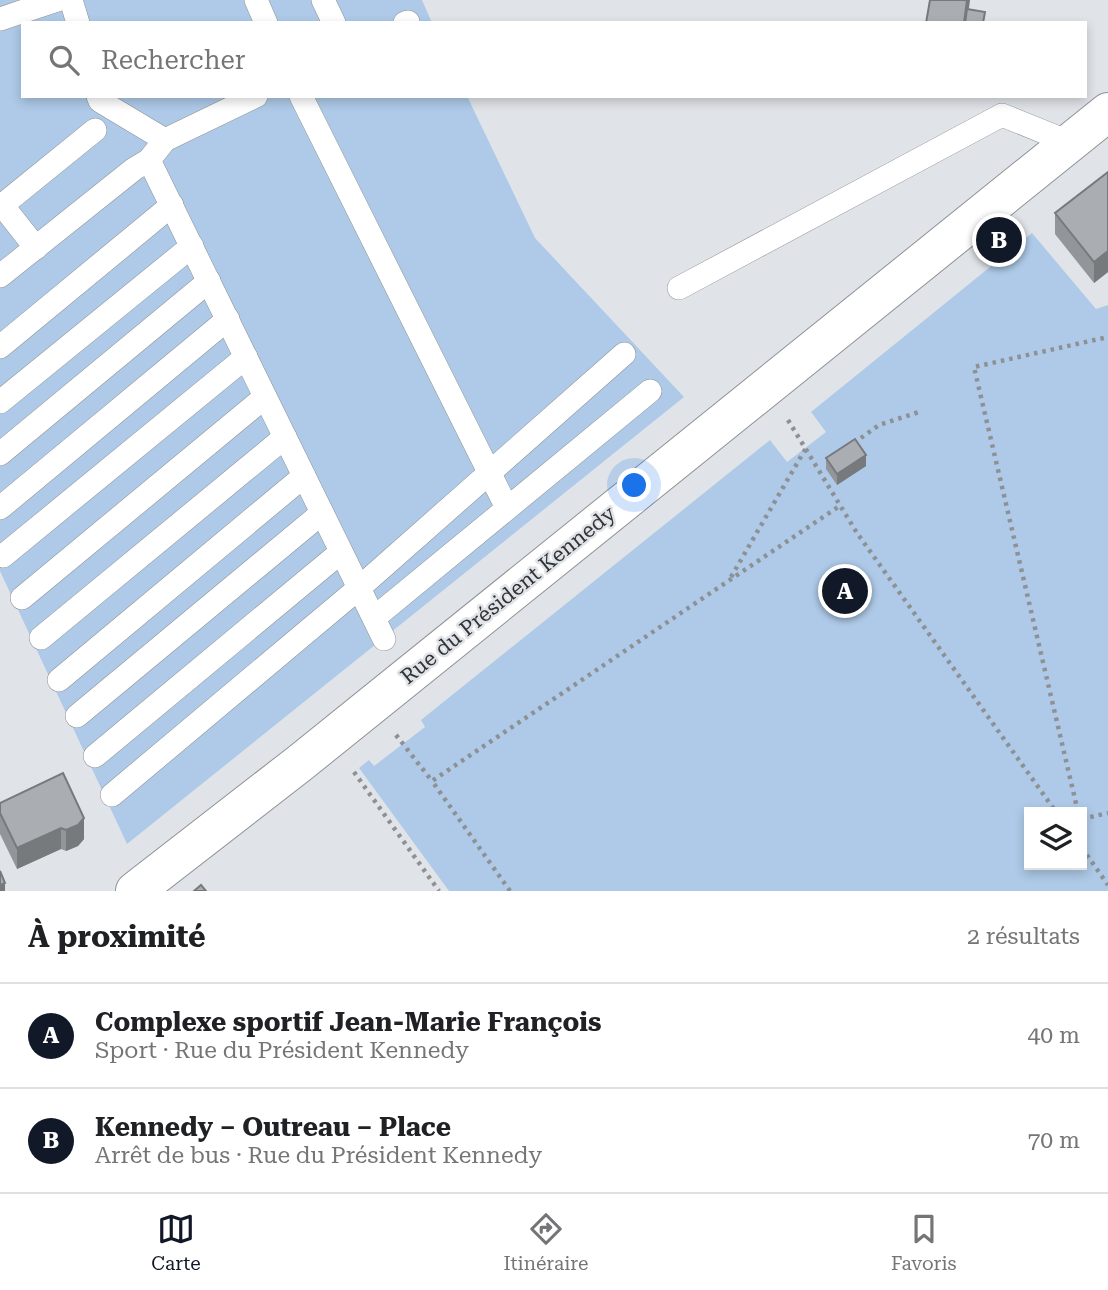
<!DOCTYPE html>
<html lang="fr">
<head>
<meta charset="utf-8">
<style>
	body { margin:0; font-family:"Roboto Serif",serif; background:#f2f2f2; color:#202124 }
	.controls { position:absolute; right:21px; bottom:21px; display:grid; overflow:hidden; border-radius:0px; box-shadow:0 4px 10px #0003 }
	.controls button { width:63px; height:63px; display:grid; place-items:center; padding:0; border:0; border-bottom:2px solid #e0e0e0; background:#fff; color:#202124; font:35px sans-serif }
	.you { position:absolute; left:635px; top:486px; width:24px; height:24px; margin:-18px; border:5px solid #fff; border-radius:50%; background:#1a73e8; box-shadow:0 0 0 10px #1a73e833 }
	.badge { display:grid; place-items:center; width:46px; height:46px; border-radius:50%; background:#111827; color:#fff; font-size:23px; font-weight:700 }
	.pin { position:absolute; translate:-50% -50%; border:4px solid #fff; box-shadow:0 2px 7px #0006 }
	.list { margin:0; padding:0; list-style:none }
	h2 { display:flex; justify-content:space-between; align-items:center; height:91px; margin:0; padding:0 28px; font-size:30px }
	h2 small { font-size:23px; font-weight:400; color:#757577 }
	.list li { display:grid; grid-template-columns:46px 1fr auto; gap:21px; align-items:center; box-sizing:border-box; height:105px; padding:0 28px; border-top:2px solid #e0e0e0 }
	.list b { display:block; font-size:26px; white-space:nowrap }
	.list p { margin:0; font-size:23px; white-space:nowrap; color:#757577 }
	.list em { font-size:23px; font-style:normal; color:#757577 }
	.icon { flex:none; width:38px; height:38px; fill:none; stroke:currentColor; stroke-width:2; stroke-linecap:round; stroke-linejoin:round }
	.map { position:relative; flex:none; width:1108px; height:891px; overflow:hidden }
	.search { position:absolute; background:#fff; box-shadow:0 4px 10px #0003; left:21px; right:21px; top:21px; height:77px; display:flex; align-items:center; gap:18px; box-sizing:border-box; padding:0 24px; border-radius:0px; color:#757577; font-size:26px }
	.sheet { height:301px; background:#fff }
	nav { display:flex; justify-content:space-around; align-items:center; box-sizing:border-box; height:98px; border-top:2px solid #e0e0e0; background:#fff; font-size:19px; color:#757577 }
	nav a { display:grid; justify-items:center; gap:4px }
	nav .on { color:#111827 }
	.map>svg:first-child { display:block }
</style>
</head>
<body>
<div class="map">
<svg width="1108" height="891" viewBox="0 0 1108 891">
	<rect width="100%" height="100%" fill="#e0e4e8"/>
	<!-- green -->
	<g fill="#aecae8" fill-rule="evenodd">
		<path d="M 0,0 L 422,0 L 432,23 L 23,23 L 23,96 L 467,96 L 535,238 L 684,397 L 127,844 L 0,571 Z"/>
		<path d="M 1032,233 L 1096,309 L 1108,305 L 1108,891 L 449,891 L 359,768 L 369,760 L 374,766 L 425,727 L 421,720 L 770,440 L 787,462 L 826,432 L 811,412 ZM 1029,812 L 1082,812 L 1082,865 L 1029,865 Z"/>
	</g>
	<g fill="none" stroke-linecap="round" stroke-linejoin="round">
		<defs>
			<g id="service">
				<path d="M 71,0 L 78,23"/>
				<path d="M 256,0 L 266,23"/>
				<path d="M 323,0 L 334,23"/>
				<path d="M 0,19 L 57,0"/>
				<path d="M 405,23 L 408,22"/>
				<path d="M 98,96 L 100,101 L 165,140"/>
				<path d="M 256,96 L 165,140 L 149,160 L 384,639"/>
				<path d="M 301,96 L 507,508"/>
				<path d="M 2,205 L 36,248"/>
				<path d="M 0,207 L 95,130"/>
				<path d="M 0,276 L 134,169 L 149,160"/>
				<path d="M 679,288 L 1002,115 L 1071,143"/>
				<path d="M 0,347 L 172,205"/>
				<path d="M 0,402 L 192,246"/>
				<path d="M 0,454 L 209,281"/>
				<path d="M 0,508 L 228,319"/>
				<path d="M 3,556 L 246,357"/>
				<path d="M 22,598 L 265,397"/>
				<path d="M 374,618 L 650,391"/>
				<path d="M 41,638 L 285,437"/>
				<path d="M 59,680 L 304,476"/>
				<path d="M 77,716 L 322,513"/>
				<path d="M 95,756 L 341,552"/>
				<path d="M 112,795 L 359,588 L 624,354"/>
			</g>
			<path id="secondary" d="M 135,891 L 300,763 L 1108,112"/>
		</defs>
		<!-- service casing -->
		<use href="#service" stroke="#8e9296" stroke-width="24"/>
		<!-- secondary casing -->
		<use href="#secondary" stroke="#8e9296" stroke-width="40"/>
		<!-- path -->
		<g stroke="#8e9194" stroke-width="4.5" stroke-dasharray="3.5 5" stroke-linecap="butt">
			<path d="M 788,420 L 857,533 L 1056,812"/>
			<path d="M 854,443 L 879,425 L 919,412"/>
			<path d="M 731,577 L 806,448"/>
			<path d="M 396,735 L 432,781"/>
			<path d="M 354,772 L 439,891"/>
			<path d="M 1078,812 L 974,367 L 1108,337"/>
			<path d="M 1082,819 L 1108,813"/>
			<path d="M 1082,848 L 1108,885"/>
			<path d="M 510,891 L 432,781 L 841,505"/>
		</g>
		<!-- service -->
		<use href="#service" stroke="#fff" stroke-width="23"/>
		<!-- secondary -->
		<use href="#secondary" stroke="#fff" stroke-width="38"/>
	</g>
	<!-- wall -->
	<g fill="#92969a">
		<path d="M 1108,172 L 1108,272 L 1094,283 L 1055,234 L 1055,213 Z"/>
		<path d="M 826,458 L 866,466 L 837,485 L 826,469 Z"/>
		<path d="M 63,773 L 84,839 L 78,846 L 66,851 L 61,849 L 17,869 L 0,834 L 0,803 Z"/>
	</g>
	<!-- shaded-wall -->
	<g fill="#777a7d">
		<path d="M 967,0 L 970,0 L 967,23 L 964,23 Z"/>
		<path d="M 1108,251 L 1108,272 L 1094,283 L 1094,262 Z"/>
		<path d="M 866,455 L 866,466 L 837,485 L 837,474 Z"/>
		<path d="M 84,818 L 84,839 L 78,846 L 66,851 L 66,830 Z"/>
		<path d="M 61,828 L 61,849 L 17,869 L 17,848 Z"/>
		<path d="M 5,883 L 5,891 L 0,891 L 0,885 Z"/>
	</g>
	<!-- building -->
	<g fill="#aaaeb3" stroke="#777a7d" stroke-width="2">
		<path d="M 930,0 L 967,0 L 964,23 L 926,23 Z"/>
		<path d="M 967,9 L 985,12 L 983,23 L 965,23 Z"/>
		<path d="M 1108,172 L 1108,251 L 1094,262 L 1055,213 Z"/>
		<path d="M 855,439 L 866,455 L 837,474 L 826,458 Z"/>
		<path d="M 63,773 L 84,818 L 78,825 L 66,830 L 61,828 L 17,848 L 0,813 L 0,803 Z"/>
		<path d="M 0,871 L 5,883 L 0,885 Z"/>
		<path d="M 201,885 L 206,891 L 194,891 Z"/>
	</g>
	<g text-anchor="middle" stroke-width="5" stroke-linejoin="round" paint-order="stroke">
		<!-- street labels -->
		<g font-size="21" fill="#323335" stroke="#e0e4e8">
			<text transform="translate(508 595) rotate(-39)" y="7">Rue du Président Kennedy</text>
		</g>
	</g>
</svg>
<div class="controls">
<button><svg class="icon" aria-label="layers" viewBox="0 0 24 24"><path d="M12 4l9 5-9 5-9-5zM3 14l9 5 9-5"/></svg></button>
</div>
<div class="you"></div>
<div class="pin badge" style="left:845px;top:591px">A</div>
<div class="pin badge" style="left:999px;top:240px">B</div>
<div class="search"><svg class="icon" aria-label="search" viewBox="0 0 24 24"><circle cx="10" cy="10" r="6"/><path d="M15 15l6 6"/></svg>Rechercher</div>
</div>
<section class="sheet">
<h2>À proximité<small>2 résultats</small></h2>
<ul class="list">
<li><span class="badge">A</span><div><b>Complexe sportif Jean-Marie François</b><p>Sport · Rue du Président Kennedy</p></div><em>40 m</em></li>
<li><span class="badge">B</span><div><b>Kennedy – Outreau – Place</b><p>Arrêt de bus · Rue du Président Kennedy</p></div><em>70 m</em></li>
</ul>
</section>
<nav>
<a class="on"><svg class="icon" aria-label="map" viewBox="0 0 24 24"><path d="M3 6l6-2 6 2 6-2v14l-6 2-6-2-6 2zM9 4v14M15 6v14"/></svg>Carte</a>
<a><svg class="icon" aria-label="directions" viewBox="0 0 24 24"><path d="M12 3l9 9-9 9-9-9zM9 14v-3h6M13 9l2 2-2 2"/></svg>Itinéraire</a>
<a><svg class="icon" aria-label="saved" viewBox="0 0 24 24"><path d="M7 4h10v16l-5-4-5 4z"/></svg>Favoris</a>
</nav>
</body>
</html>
